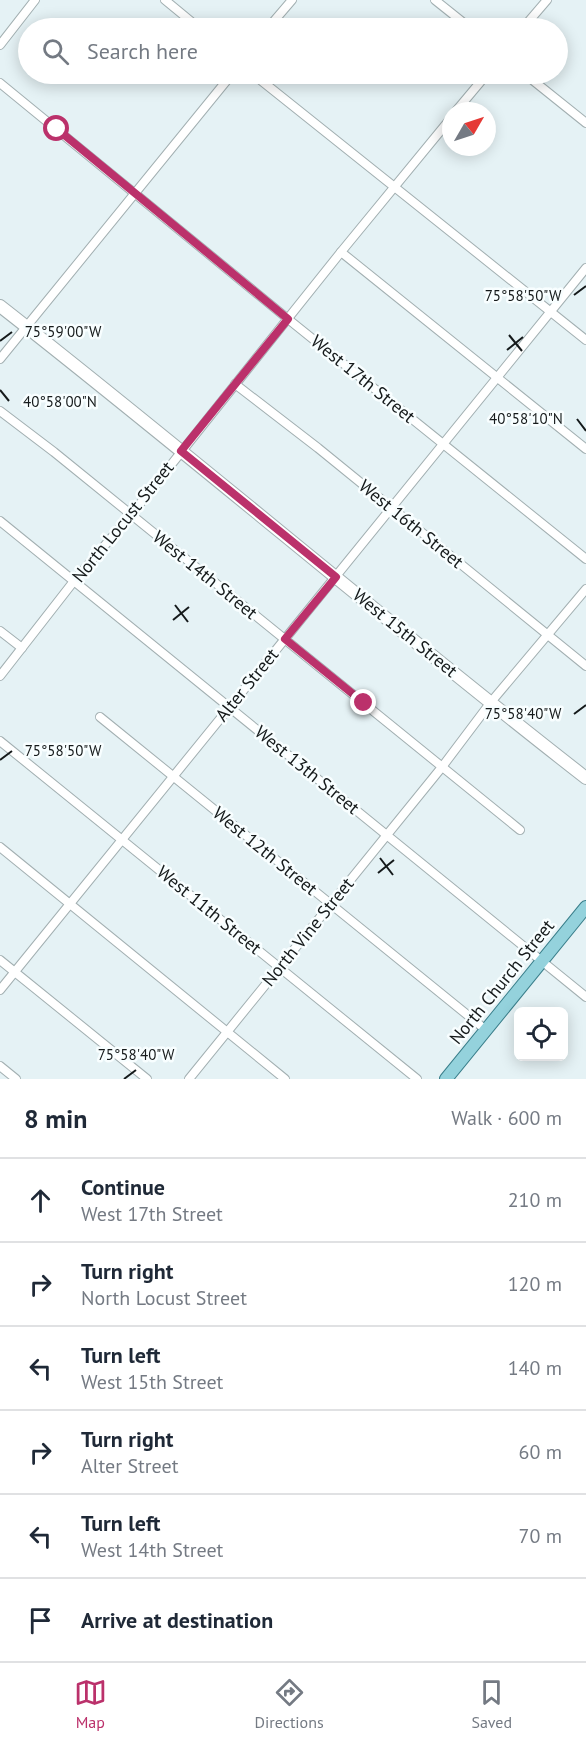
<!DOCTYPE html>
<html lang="en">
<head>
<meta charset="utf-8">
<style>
	body { margin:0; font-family:"PT Sans",sans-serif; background:#f2f2f3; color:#1f2937 }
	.controls { position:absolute; right:18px; bottom:18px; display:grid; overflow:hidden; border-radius:9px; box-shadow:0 3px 15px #0003 }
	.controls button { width:54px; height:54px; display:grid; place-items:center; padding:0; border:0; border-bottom:2px solid #e0e1e3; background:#fff; color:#1f2937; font:30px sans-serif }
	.compass { position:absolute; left:442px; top:102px; width:54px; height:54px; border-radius:50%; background:#fff; box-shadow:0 3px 15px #0003; rotate:51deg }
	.stop { position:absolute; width:18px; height:18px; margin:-14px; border:4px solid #bb316b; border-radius:50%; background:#fff }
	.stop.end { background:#bb316b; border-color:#fff; box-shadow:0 2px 6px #0008 }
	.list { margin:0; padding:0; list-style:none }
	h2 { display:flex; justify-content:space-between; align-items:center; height:78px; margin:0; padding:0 24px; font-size:26px }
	h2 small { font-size:20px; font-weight:400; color:#747a83 }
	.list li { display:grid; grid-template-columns:39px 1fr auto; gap:18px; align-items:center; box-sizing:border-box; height:84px; padding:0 24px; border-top:2px solid #e0e1e3 }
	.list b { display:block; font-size:22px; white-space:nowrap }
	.list p { margin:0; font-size:20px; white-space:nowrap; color:#747a83 }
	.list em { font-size:20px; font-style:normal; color:#747a83 }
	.icon { flex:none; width:33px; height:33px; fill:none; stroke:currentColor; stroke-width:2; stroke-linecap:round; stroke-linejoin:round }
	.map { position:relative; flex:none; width:586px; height:1079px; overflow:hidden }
	.search { position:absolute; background:#fff; box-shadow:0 3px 15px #0003; left:18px; right:18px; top:18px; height:66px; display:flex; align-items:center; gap:15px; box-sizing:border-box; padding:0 21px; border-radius:33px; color:#747a83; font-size:22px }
	.sheet { height:582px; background:#fff }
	nav { display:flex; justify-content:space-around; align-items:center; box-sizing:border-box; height:84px; border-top:2px solid #e0e1e3; background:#fff; font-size:16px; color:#747a83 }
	nav a { display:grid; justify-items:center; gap:3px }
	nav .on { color:#bb316b }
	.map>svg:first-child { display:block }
</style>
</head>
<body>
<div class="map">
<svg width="586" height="1079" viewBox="0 0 586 1079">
	<rect width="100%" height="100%" fill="#e5f2f5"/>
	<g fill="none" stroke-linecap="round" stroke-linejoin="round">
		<defs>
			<g id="minor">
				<path d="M 165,0 L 199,28"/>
				<path d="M 435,0 L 470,28"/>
				<path d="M 268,28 L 292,0"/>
				<path d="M 523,28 L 547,0"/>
				<path d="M 0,45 L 35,0"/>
				<path d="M 253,74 L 586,340"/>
				<path d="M 525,74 L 586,123"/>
				<path d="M 0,83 L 288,319 L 586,559"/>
				<path d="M 456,111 L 487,74"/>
				<path d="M 341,252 L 586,449"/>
				<path d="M 0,359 L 232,74"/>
				<path d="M 235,384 L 318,448 L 586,666"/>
				<path d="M 0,411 L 54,452 L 520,830"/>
				<path d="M 0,521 L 586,997"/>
				<path d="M 0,631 L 22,648"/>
				<path d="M 0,676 L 74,581 L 131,515 L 341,252 L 451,118"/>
				<path d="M 100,717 L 486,1030"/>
				<path d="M 0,741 L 417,1079"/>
				<path d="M 0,847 L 285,1079"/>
				<path d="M 0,960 L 147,1079"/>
				<path d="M 0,990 L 586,268"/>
				<path d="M 0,1066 L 16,1079"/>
				<path d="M 189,1079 L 442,767 L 491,702 L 586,589"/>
			</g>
			<path id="secondary" d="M 0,306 C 197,460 388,624 586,778"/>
			<path id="primary" d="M 446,1079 L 586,907"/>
		</defs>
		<!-- minor casing -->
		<use href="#minor" stroke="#a2afb1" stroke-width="10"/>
		<!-- secondary casing -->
		<use href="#secondary" stroke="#a2afb1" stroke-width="14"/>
		<!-- primary casing -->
		<use href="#primary" stroke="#397e8a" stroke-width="14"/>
		<!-- minor -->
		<use href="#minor" stroke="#fff" stroke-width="8"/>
		<!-- secondary -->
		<use href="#secondary" stroke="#fff" stroke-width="12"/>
		<!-- primary -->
		<use href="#primary" stroke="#94d2dc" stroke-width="12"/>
	</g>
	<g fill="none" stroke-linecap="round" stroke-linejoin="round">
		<!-- route -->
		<path stroke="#bb316b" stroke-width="8" d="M 57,129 L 288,319 L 181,451 L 336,577 L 285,639 L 364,703"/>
	</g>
	<!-- ticks -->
	<path fill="none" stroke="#151a1b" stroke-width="2" d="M 574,295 L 586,286M 509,335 L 522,351M 0,341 L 12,332M 507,350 L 523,337M 0,390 L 9,401M 577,419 L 586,431M 175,605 L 188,622M 173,620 L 189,607M 574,714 L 586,705M 0,760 L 12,751M 380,858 L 393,875M 378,873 L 394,860M 124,1079 L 136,1070"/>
	<g text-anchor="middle" stroke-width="5" stroke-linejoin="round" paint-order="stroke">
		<!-- street labels -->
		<g font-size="18" fill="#151a1b" stroke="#f8feff">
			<text transform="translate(363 379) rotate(39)" y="6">West 17th Street</text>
			<text transform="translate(123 522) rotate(-51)" y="6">North Locust Street</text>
			<text transform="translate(411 524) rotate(39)" y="6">West 16th Street</text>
			<text transform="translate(205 575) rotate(39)" y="6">West 14th Street</text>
			<text transform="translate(405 633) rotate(39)" y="6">West 15th Street</text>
			<text transform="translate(247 685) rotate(-51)" y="6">Alter Street</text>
			<text transform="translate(307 770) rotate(39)" y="6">West 13th Street</text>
			<text transform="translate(265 851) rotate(39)" y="6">West 12th Street</text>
			<text transform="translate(209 910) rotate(39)" y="6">West 11th Street</text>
			<text transform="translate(308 932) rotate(-51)" y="6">North Vine Street</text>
			<text transform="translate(502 982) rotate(-51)" y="6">North Church Street</text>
		</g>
	</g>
	<g font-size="15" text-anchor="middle" fill="#151a1b" stroke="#f8feff" stroke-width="5" stroke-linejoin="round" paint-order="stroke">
		<text x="523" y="301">75°58'50"W</text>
		<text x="63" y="337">75°59'00"W</text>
		<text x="60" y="407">40°58'00"N</text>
		<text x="526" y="424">40°58'10"N</text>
		<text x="523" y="719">75°58'40"W</text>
		<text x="63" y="756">75°58'50"W</text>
		<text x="136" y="1060">75°58'40"W</text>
	</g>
</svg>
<div class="controls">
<button><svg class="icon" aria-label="locate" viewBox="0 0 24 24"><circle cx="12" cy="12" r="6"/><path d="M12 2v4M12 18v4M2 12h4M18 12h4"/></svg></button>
</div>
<svg class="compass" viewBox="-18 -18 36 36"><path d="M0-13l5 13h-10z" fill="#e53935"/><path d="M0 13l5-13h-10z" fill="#747a83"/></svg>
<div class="stop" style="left:57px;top:129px"></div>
<div class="stop end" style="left:364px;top:703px"></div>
<div class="search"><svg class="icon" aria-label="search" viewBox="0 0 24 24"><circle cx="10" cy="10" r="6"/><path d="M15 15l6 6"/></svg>Search here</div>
</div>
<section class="sheet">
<h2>8 min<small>Walk · 600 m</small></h2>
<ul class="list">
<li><svg class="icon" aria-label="ahead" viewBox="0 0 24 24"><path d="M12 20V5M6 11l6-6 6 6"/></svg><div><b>Continue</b><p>West 17th Street</p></div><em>210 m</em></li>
<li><svg class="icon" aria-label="right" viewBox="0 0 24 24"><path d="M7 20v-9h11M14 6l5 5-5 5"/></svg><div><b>Turn right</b><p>North Locust Street</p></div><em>120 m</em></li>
<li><svg class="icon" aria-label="left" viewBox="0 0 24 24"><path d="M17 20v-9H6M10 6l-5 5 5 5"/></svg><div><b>Turn left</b><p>West 15th Street</p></div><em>140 m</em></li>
<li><svg class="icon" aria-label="right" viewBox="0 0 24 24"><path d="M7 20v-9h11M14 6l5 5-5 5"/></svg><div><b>Turn right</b><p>Alter Street</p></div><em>60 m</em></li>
<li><svg class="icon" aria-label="left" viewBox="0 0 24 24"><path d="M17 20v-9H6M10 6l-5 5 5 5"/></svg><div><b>Turn left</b><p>West 14th Street</p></div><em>70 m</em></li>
<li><svg class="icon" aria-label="arrive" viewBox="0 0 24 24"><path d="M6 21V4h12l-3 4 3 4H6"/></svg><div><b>Arrive at destination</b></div></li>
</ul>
</section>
<nav>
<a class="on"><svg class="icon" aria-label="map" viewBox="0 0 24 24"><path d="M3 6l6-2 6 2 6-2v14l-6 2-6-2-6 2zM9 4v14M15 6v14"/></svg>Map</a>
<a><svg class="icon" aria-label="directions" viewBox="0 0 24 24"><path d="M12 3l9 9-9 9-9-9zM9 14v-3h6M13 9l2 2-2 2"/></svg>Directions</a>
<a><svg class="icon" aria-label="saved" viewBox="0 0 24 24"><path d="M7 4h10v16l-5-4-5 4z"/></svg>Saved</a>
</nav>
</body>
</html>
